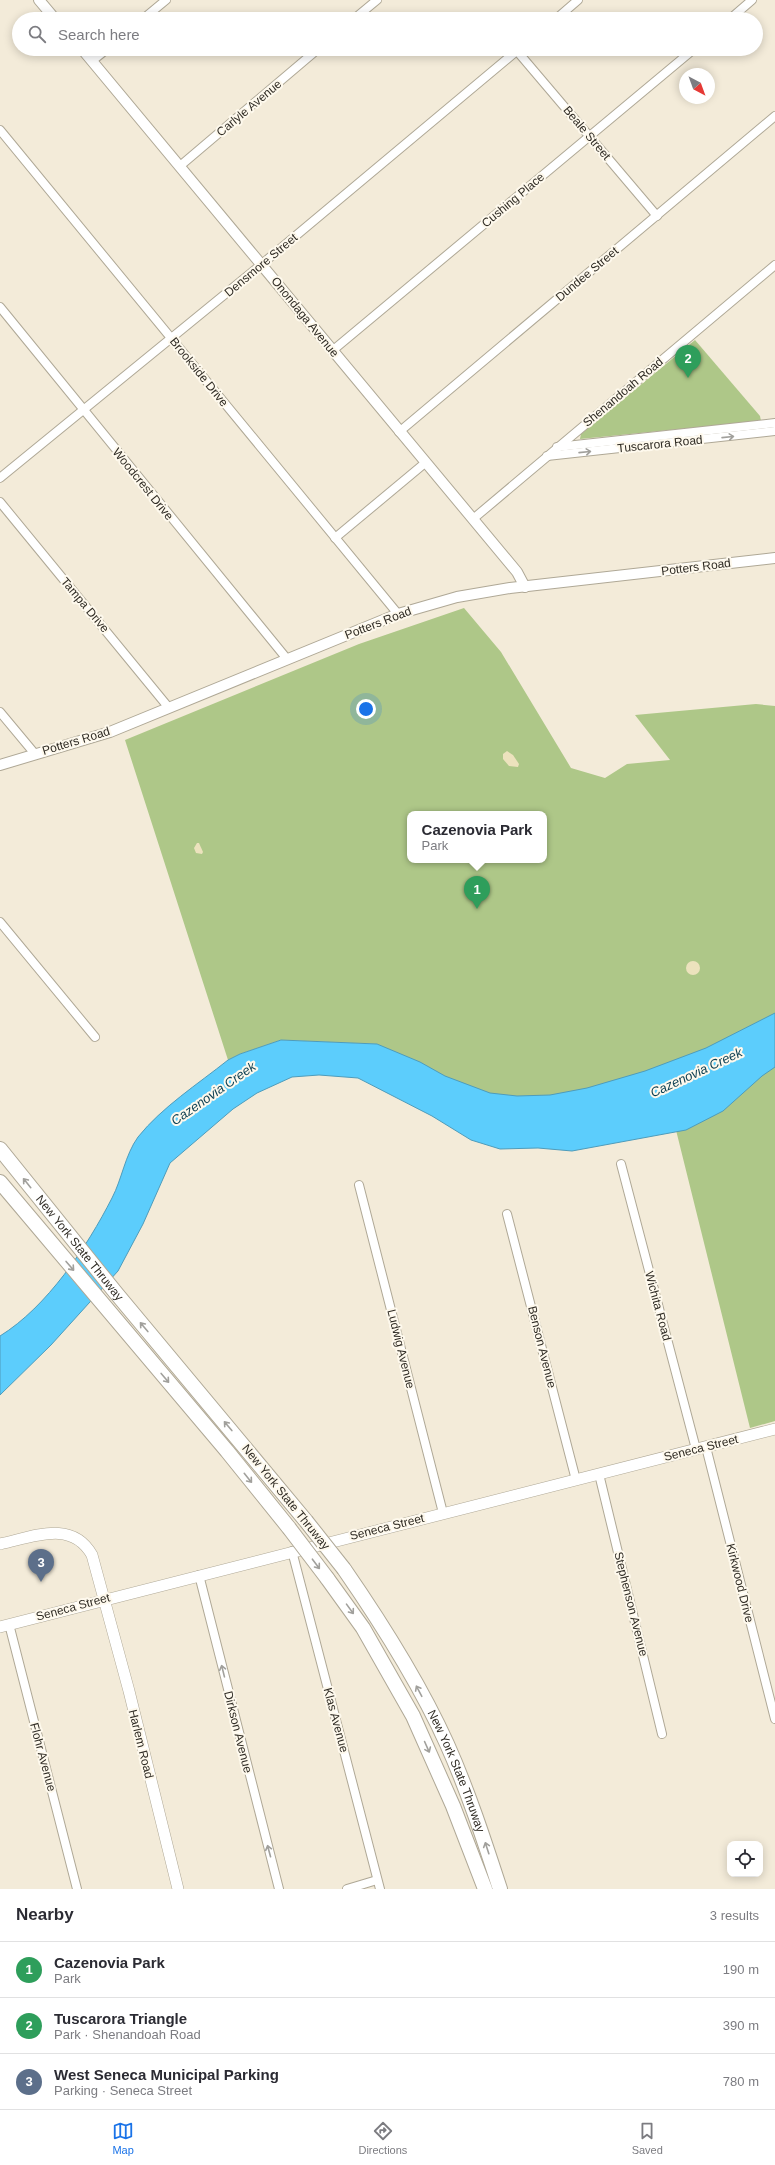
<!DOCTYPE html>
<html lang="en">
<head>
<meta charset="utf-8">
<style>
	body { margin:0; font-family:Helvetica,sans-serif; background:#f7f7f7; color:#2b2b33 }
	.controls { position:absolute; right:12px; bottom:12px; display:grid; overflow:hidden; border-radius:8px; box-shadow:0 2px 10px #0003 }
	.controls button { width:36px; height:36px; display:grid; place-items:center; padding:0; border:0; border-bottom:1px solid #e1e1e2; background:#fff; color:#2b2b33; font:20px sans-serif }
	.compass { position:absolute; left:679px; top:68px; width:36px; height:36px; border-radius:50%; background:#fff; box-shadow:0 2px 10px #0003; rotate:139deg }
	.you { position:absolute; left:366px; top:709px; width:14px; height:14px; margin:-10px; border:3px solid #fff; border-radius:50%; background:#1a73e8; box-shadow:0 0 0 6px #1a73e833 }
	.badge { display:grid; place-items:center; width:26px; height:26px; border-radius:50%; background:#1a73e8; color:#fff; font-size:13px; font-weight:700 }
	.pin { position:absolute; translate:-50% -33px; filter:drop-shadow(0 1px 2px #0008) }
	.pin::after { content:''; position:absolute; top:21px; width:14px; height:12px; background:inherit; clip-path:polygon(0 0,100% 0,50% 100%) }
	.popup { position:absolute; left:407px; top:811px; width:140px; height:52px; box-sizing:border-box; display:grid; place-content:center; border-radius:8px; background:#fff; filter:drop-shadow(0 1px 3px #0005); font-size:13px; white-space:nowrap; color:#7c7c81 }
	.popup b { font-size:15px; color:#2b2b33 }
	.popup::after { content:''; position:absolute; left:50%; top:100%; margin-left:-8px; border:8px solid transparent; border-top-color:#fff }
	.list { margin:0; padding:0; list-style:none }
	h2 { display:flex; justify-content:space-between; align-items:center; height:52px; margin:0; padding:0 16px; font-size:17px }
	h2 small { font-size:13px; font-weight:400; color:#7c7c81 }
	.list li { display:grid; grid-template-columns:26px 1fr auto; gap:12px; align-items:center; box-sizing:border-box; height:56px; padding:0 16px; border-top:1px solid #e1e1e2 }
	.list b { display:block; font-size:15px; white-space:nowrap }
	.list p { margin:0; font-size:13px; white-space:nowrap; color:#7c7c81 }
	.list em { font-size:13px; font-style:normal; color:#7c7c81 }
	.icon { flex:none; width:22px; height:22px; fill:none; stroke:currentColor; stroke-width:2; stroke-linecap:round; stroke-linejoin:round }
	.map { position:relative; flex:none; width:775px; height:1889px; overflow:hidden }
	.search { position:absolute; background:#fff; box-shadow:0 2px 10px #0003; left:12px; right:12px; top:12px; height:44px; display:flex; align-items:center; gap:10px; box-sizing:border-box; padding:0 14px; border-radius:22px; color:#7c7c81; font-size:15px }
	.sheet { height:220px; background:#fff }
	nav { display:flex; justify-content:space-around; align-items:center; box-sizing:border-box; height:56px; border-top:1px solid #e1e1e2; background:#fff; font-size:11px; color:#7c7c81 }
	nav a { display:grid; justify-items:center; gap:2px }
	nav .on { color:#1a73e8 }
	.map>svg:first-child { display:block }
</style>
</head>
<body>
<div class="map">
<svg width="775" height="1889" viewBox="0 0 775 1889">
	<rect width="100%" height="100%" fill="#f3ebd9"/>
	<!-- green -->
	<g fill="#aec788" fill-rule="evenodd">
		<path d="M 695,340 L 760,416 L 761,421 L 580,439 L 581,434 Z"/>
		<path d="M 464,608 L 501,652 L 571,768 L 605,778 L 627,764 L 670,760 L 635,715 L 756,704 L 775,706 L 775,1421 L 750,1428 L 672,1114 L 480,1099 L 377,1044 L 281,1040 L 240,1054 L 228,1060 L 125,740 L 359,644 ZM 410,814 L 544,814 L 544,860 L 410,860 Z"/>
	</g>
	<!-- sand -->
	<g fill="#ece2bd">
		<path d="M 507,751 L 513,755 L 519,764 L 518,767 L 509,766 L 503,759 L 503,754 Z"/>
		<path d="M 199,843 L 203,852 L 202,854 L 196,853 L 194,848 L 197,843 Z"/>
		<circle cx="693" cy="968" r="7"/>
	</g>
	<!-- water -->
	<path fill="#5ccdfc" stroke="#4e9cbb" d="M 775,1013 L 775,1067 L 762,1076 L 723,1111 L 686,1130 L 572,1151 L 538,1148 L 500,1149 L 471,1140 L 432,1116 L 358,1078 L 319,1075 L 292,1077 L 257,1093 L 233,1109 L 170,1163 L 143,1224 L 118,1271 L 51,1345 L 0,1395 L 0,1336 C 47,1307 87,1247 112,1198 C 122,1179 125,1155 138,1137 C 162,1107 198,1084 228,1060 L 240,1054 L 281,1040 L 377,1044 L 420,1062 L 445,1076 L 490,1093 L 517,1096 L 550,1095 L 587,1088 L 645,1071 L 706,1048 Z"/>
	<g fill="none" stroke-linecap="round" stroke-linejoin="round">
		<defs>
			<g id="minor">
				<path d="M 143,19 L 166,0"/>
				<path d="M 354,19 L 377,0"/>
				<path d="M 556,19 L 578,0"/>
				<path d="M 730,19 L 752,0"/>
				<path d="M 517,51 L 657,216"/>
				<path d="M 92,61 L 107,49"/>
				<path d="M 0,130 L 398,614"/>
				<path d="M 180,166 L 318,49"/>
				<path d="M 0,307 L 287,659"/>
				<path d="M 332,351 L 694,49"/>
				<path d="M 399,432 L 775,116"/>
				<path d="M 557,447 L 775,423"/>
				<path d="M 547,456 L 775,431"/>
				<path d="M 0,478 L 262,264 L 519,49"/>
				<path d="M 0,502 L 169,708"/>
				<path d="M 473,519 L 775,265"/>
				<path d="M 335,538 L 425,463"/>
				<path d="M 0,712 L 35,754"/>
				<path d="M 0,922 L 95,1037"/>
				<path d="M 621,1164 L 696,1449"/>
				<path d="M 359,1185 L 443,1513"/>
				<path d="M 507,1214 L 576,1480"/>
				<path d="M 706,1447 L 775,1719"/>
				<path d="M 599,1474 L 662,1734"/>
				<path d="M 292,1551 L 380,1889"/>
				<path d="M 199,1575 L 279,1889"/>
				<path d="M 9,1624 L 77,1889"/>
				<path d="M 347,1889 L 377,1880"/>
			</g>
			<g id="tertiary">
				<path d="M 39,0 L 55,19"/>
				<path d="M 82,49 L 517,572 L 525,587"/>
				<path d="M 0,765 L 110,732 L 398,614 L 457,597 L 510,588 L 775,558"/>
			</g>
			<g id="secondary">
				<path d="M 0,1544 C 33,1537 72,1519 92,1555 L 129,1691 L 178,1889"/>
				<path d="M 0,1627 L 775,1429"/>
			</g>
			<g id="motorway">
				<path id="s1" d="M 0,1149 L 116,1293 L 306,1521"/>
				<path d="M 0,1182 L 227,1451 L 289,1528"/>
				<path id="s2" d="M 344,1569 C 382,1624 419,1682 447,1744 C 468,1791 484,1840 500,1889"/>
				<path d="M 327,1578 L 363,1628 L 413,1716 L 453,1806 L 485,1889"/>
			</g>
		</defs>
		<!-- minor casing -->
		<use href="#minor" stroke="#afa896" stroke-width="10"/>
		<!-- tertiary casing -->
		<use href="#tertiary" stroke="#afa896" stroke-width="12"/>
		<!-- secondary casing -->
		<use href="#secondary" stroke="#afa896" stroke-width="12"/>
		<!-- motorway casing -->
		<use href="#motorway" stroke="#afa896" stroke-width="16"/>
		<!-- minor -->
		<use href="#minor" stroke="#fff" stroke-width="8"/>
		<!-- tertiary -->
		<use href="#tertiary" stroke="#fff" stroke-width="10"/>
		<!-- secondary -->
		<use href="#secondary" stroke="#fff" stroke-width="11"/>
		<!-- motorway -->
		<use href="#motorway" stroke="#fff" stroke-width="14"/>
		<defs>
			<g id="motorway-bridge">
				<path d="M 306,1521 L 344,1569"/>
				<path d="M 289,1528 L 327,1578"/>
			</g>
		</defs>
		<!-- motorway-bridge casing -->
		<use href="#motorway-bridge" stroke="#afa896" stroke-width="16" stroke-linecap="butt"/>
		<!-- motorway-bridge -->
		<use href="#motorway-bridge" stroke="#fff" stroke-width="14"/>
	</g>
	<!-- one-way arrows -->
	<defs><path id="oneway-shaft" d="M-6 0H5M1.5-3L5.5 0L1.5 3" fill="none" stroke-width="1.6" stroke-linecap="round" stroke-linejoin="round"/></defs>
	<g stroke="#a1a09c">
		<use href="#oneway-shaft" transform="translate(728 437) rotate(-6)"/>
		<use href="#oneway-shaft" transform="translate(585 452) rotate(-6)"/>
		<use href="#oneway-shaft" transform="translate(27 1183) rotate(-129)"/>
		<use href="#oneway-shaft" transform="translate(70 1266) rotate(49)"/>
		<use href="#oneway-shaft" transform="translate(144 1327) rotate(-130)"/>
		<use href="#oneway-shaft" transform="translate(165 1378) rotate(50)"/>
		<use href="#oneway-shaft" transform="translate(228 1426) rotate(-130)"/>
		<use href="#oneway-shaft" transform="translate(248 1478) rotate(51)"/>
		<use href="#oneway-shaft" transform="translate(316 1564) rotate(53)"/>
		<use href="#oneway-shaft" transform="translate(350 1609) rotate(54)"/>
		<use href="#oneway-shaft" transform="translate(223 1671) rotate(-104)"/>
		<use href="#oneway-shaft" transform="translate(419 1691) rotate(-118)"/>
		<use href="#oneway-shaft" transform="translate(427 1747) rotate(66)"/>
		<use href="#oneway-shaft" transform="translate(487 1848) rotate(-108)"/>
		<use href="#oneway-shaft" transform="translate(269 1851) rotate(-105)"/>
	</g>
	<g text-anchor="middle" stroke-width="4" stroke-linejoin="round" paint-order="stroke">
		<!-- street labels -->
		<g font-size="12" fill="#2f2b24" stroke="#fef9ed">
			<text transform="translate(249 108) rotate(-40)" y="4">Carlyle Avenue</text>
			<text transform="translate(587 133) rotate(50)" y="4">Beale Street</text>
			<text transform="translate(513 200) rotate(-40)" y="4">Cushing Place</text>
			<text transform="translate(261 265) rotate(-40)" y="4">Densmore Street</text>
			<text transform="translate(587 274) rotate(-40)" y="4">Dundee Street</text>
			<text transform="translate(305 317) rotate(51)" y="4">Onondaga Avenue</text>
			<text transform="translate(199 372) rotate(51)" y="4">Brookside Drive</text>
			<text transform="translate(623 392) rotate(-40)" y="4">Shenandoah Road</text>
			<text transform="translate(660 444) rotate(-6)" y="4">Tuscarora Road</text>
			<text transform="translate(143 484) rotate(51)" y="4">Woodcrest Drive</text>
			<text transform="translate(696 567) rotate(-7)" y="4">Potters Road</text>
			<text transform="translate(85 605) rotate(50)" y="4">Tampa Drive</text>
			<text transform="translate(378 623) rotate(-21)" y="4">Potters Road</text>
			<text transform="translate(76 741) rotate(-17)" y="4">Potters Road</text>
			<text dy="4" stroke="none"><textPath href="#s1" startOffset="127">New York State Thruway</textPath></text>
			<text transform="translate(658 1306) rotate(75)" y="4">Wichita Road</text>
			<text transform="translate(542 1347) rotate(76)" y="4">Benson Avenue</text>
			<text transform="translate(401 1349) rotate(76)" y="4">Ludwig Avenue</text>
			<text transform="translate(701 1448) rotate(-14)" y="4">Seneca Street</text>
			<text transform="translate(286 1497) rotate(51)" y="4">New York State Thruway</text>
			<text transform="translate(387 1527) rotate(-14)" y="4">Seneca Street</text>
			<text transform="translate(740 1583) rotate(76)" y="4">Kirkwood Drive</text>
			<text transform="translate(631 1604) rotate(76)" y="4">Stephenson Avenue</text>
			<text transform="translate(73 1607) rotate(-15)" y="4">Seneca Street</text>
			<text transform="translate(336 1720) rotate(75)" y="4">Klas Avenue</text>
			<text transform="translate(238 1732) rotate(76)" y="4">Dirkson Avenue</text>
			<text transform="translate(141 1744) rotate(76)" y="4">Harlem Road</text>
			<text transform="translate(43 1757) rotate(75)" y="4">Flohr Avenue</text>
			<text dy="4" stroke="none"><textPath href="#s2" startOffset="232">New York State Thruway</textPath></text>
		</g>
		<!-- water labels -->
		<g font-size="13" font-style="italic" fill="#0b3e51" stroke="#fef9ed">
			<text transform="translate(696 1072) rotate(-25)" y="5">Cazenovia Creek</text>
			<text transform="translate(213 1093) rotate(-35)" y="5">Cazenovia Creek</text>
		</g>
	</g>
</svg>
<div class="controls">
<button><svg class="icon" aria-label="locate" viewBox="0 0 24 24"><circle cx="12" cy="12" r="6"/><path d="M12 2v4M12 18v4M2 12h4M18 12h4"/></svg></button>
</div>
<svg class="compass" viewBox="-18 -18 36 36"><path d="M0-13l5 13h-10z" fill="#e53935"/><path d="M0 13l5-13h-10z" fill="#7c7c81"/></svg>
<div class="you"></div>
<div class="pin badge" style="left:477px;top:909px;background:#2e9e5b">1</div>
<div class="popup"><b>Cazenovia Park</b>Park</div>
<div class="pin badge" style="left:688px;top:378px;background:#2e9e5b">2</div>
<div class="pin badge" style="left:41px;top:1582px;background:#5c6f8a">3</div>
<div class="search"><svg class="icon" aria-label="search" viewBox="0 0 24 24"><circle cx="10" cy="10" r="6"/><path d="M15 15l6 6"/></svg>Search here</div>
</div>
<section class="sheet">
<h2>Nearby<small>3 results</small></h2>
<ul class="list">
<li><span class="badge" style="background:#2e9e5b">1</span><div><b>Cazenovia Park</b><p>Park</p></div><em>190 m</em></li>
<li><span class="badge" style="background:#2e9e5b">2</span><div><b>Tuscarora Triangle</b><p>Park · Shenandoah Road</p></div><em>390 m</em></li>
<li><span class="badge" style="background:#5c6f8a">3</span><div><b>West Seneca Municipal Parking</b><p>Parking · Seneca Street</p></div><em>780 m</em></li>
</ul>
</section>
<nav>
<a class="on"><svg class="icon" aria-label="map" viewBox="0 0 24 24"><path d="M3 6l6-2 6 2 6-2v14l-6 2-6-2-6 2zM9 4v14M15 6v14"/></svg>Map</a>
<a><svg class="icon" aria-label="directions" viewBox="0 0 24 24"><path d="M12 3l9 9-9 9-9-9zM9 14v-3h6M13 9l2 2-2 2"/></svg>Directions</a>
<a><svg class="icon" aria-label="saved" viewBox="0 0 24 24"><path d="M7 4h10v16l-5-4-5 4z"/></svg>Saved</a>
</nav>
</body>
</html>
